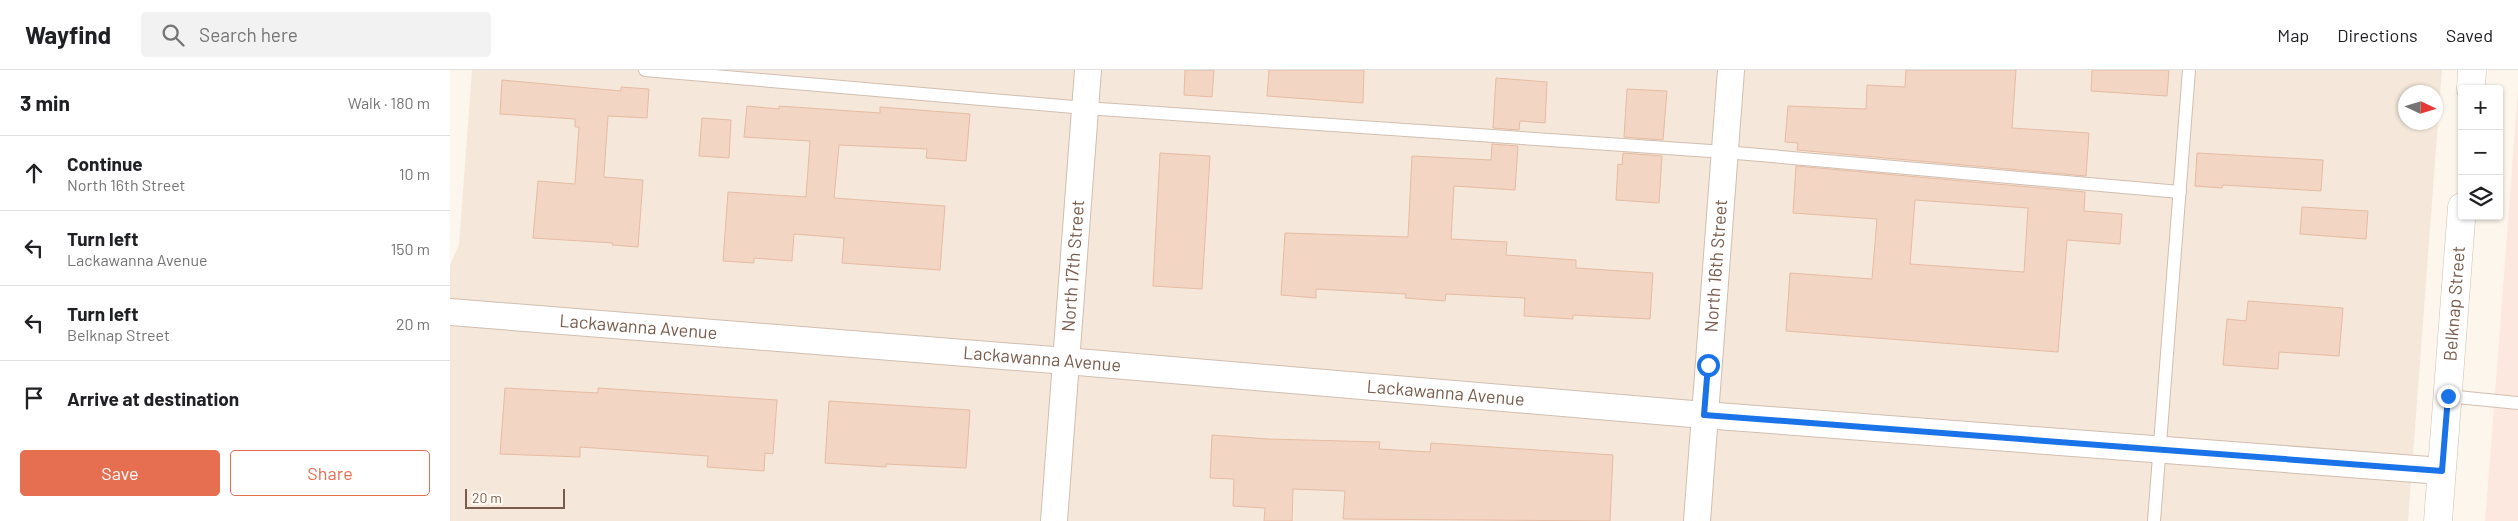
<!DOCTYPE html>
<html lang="en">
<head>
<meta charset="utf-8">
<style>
	body { margin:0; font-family:Barlow,sans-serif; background:#f2f2f2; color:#202124 }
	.controls { position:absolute; right:15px; top:15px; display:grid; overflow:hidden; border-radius:5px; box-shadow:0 1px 4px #0004 }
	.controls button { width:45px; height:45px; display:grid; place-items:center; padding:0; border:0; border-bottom:1px solid #e0e0e0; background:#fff; color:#202124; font:25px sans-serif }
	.compass { position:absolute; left:1948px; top:15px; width:45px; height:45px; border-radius:50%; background:#fff; box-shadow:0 1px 4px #0004; rotate:94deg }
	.scale { position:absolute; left:15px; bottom:12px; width:100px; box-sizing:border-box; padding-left:5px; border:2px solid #7a5c4d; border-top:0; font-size:14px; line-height:18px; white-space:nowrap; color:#7a5c4d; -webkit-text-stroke:4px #fffaf3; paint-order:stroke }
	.stop { position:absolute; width:15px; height:15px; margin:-11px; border:4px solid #1a73e8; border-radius:50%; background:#fff }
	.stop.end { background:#1a73e8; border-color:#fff; box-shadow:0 1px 5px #0008 }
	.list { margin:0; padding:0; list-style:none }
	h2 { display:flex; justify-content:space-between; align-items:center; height:65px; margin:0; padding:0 20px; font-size:21px }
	h2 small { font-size:16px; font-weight:400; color:#757577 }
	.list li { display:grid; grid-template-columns:32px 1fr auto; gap:15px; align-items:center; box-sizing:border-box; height:75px; padding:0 20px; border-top:1px solid #e0e0e0 }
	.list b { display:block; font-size:19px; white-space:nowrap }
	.list p { margin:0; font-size:16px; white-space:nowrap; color:#757577 }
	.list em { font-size:16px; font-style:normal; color:#757577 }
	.actions { display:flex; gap:10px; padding:15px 20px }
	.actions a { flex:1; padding:11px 0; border:1px solid #e76f51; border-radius:5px; text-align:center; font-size:18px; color:#e76f51 }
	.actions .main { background:#e76f51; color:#fff }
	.icon { flex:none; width:28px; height:28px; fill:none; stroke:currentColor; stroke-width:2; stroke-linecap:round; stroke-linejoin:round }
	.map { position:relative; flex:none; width:2068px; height:451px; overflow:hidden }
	header { display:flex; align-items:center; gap:30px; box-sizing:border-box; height:70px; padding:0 25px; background:#fff; border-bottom:1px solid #e0e0e0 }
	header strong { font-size:24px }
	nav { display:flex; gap:28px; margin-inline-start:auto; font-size:18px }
	.search { width:350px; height:45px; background:#f2f2f2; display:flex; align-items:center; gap:12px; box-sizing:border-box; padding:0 18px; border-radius:5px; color:#757577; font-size:19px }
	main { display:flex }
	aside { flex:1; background:#fff }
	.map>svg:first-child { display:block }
</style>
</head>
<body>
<header>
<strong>Wayfind</strong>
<div class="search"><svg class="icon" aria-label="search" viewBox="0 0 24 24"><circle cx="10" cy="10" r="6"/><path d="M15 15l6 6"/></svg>Search here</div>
<nav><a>Map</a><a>Directions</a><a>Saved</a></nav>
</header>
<main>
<aside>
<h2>3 min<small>Walk · 180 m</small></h2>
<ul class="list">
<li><svg class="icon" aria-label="ahead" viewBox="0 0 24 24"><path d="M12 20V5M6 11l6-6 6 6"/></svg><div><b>Continue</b><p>North 16th Street</p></div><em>10 m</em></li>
<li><svg class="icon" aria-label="left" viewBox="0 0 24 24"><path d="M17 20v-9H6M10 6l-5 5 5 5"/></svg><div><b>Turn left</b><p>Lackawanna Avenue</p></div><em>150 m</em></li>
<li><svg class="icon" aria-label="left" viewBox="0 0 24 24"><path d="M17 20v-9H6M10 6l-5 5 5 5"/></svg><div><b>Turn left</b><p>Belknap Street</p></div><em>20 m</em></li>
<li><svg class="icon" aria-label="arrive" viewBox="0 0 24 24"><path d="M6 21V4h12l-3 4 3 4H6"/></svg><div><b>Arrive at destination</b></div></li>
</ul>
<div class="actions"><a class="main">Save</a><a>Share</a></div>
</aside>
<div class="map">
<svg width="2068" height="451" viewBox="0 0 2068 451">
	<rect width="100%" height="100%" fill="#fdf6ec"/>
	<!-- residential -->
	<path fill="#f5e8da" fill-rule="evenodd" d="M 22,0 L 1992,0 L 1958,451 L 0,451 L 0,195 L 9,175 ZM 1956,22 L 1986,22 L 1986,52 L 1956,52 Z"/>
	<!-- commercial -->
	<path fill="#fde8e0" d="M 2068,19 L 2068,451 L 2035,451 L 2043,349 Z"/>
	<!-- building -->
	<g fill="#f3d5c3" stroke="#e6bba3" fill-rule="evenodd">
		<path d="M 735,0 L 764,0 L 762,27 L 734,25 Z"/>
		<path d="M 819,0 L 914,0 L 913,33 L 817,26 Z"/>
		<path d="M 1456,0 L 1566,0 L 1562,58 L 1639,63 L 1636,106 L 1347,80 L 1348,73 L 1335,72 L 1338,36 L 1416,39 L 1417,15 L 1455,17 Z"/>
		<path d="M 1642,0 L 1719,0 L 1717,26 L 1641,21 Z"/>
		<path d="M 1046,8 L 1097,12 L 1095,53 L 1070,51 L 1069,60 L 1043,58 Z"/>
		<path d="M 52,10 L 171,21 L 171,17 L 199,19 L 197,48 L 158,46 L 154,104 L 154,107 L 193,110 L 188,177 L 162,175 L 163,173 L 83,168 L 88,111 L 125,114 L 129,57 L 125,57 L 125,49 L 50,44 Z"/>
		<path d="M 1177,19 L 1217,21 L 1213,70 L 1174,67 Z"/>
		<path d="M 297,36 L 329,39 L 329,36 L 430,43 L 430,37 L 520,44 L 516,91 L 476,88 L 477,79 L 389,75 L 384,128 L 495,136 L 490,200 L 392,193 L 394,168 L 344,164 L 342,191 L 304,188 L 304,193 L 273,191 L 278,122 L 356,127 L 360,71 L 294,67 Z"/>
		<path d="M 252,48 L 281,50 L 279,88 L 249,86 Z"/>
		<path d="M 1042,74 L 1068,76 L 1065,120 L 1004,116 L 1001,169 L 1057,172 L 1056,185 L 1126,190 L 1126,198 L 1203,203 L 1200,249 L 1123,245 L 1123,249 L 1074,246 L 1075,228 L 996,224 L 995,231 L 955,228 L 956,224 L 866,219 L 866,228 L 831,225 L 835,163 L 958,167 L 962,86 L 1041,90 Z"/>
		<path d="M 710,83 L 760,86 L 752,219 L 703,216 Z"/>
		<path d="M 1173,83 L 1212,86 L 1209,133 L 1166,130 L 1168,94 L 1172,95 Z"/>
		<path d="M 1747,83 L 1873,90 L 1871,121 L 1773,115 L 1772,118 L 1745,116 Z"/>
		<path d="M 1346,96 L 1635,122 L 1634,141 L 1672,144 L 1670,174 L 1617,170 L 1608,282 L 1336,261 L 1340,203 L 1422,209 L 1427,149 L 1343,143 ZM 1465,130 L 1578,138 L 1574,202 L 1460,194 Z"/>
		<path d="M 1852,137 L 1918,141 L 1916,169 L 1850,164 Z"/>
		<path d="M 1798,231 L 1893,238 L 1889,286 L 1829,282 L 1828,299 L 1773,295 L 1777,249 L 1796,251 Z"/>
		<path d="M 55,318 L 148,323 L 148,318 L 327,330 L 323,384 L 315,383 L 314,401 L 257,397 L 258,386 L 130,377 L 130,387 L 50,384 Z"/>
		<path d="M 379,331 L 520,340 L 516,398 L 436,394 L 436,397 L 375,393 Z"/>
		<path d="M 762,365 L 818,369 L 930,372 L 929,379 L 980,382 L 981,373 L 1163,385 L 1160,451 L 893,449 L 895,421 L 843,419 L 842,451 L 814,451 L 815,438 L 783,436 L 784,409 L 760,408 Z"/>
	</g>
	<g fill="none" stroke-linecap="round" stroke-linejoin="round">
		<defs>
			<g id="service">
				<path d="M 195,0 L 635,38 L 1275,82 L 1730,122"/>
				<path d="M 1997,326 L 2068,333"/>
				<path d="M 1704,451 L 1739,0"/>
			</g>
			<g id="minor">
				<path id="s1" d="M 0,242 L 616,291 L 1254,345 L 1992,401"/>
				<path id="s2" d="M 604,451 L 638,0"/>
				<path id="s3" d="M 1247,451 L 1281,0"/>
			</g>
			<g id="tertiary">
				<path d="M 2021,19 L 2022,0"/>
				<path id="s4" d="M 1988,451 L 2012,137"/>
			</g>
		</defs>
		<!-- service casing -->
		<use href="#service" stroke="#d1beb0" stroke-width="14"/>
		<!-- minor casing -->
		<use href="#minor" stroke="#d1beb0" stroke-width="28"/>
		<!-- tertiary casing -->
		<use href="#tertiary" stroke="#d1beb0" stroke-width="29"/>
		<!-- service -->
		<use href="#service" stroke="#fff" stroke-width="12"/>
		<!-- minor -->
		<use href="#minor" stroke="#fff" stroke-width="26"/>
		<!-- tertiary -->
		<use href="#tertiary" stroke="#fff" stroke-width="28"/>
	</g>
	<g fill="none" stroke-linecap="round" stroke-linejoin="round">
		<!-- route -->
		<path stroke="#1a73e8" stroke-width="6" d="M 1258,295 L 1254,345 L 1992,401 L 1998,326"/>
	</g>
	<g text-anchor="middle" stroke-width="4" stroke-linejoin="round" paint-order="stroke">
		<!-- street labels -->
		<g font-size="18" fill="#7a5c4d" stroke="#fffaf3">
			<text dy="6" stroke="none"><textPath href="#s2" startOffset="256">North 17th Street</textPath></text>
			<text dy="6" stroke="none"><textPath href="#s3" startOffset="256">North 16th Street</textPath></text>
			<text dy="6" stroke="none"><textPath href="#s4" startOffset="218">Belknap Street</textPath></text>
			<text dy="6" stroke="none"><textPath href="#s1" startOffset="189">Lackawanna Avenue</textPath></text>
			<text dy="6" stroke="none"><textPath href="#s1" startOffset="594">Lackawanna Avenue</textPath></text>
			<text dy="6" stroke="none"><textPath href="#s1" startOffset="999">Lackawanna Avenue</textPath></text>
		</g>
	</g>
</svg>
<div class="controls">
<button>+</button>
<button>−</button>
<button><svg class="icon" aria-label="layers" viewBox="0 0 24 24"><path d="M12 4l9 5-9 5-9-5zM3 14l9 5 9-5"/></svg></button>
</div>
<svg class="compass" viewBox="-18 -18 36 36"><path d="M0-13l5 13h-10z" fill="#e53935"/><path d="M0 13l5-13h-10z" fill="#757577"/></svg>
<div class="scale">20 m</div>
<div class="stop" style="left:1258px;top:295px"></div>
<div class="stop end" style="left:1998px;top:326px"></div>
</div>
</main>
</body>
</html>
